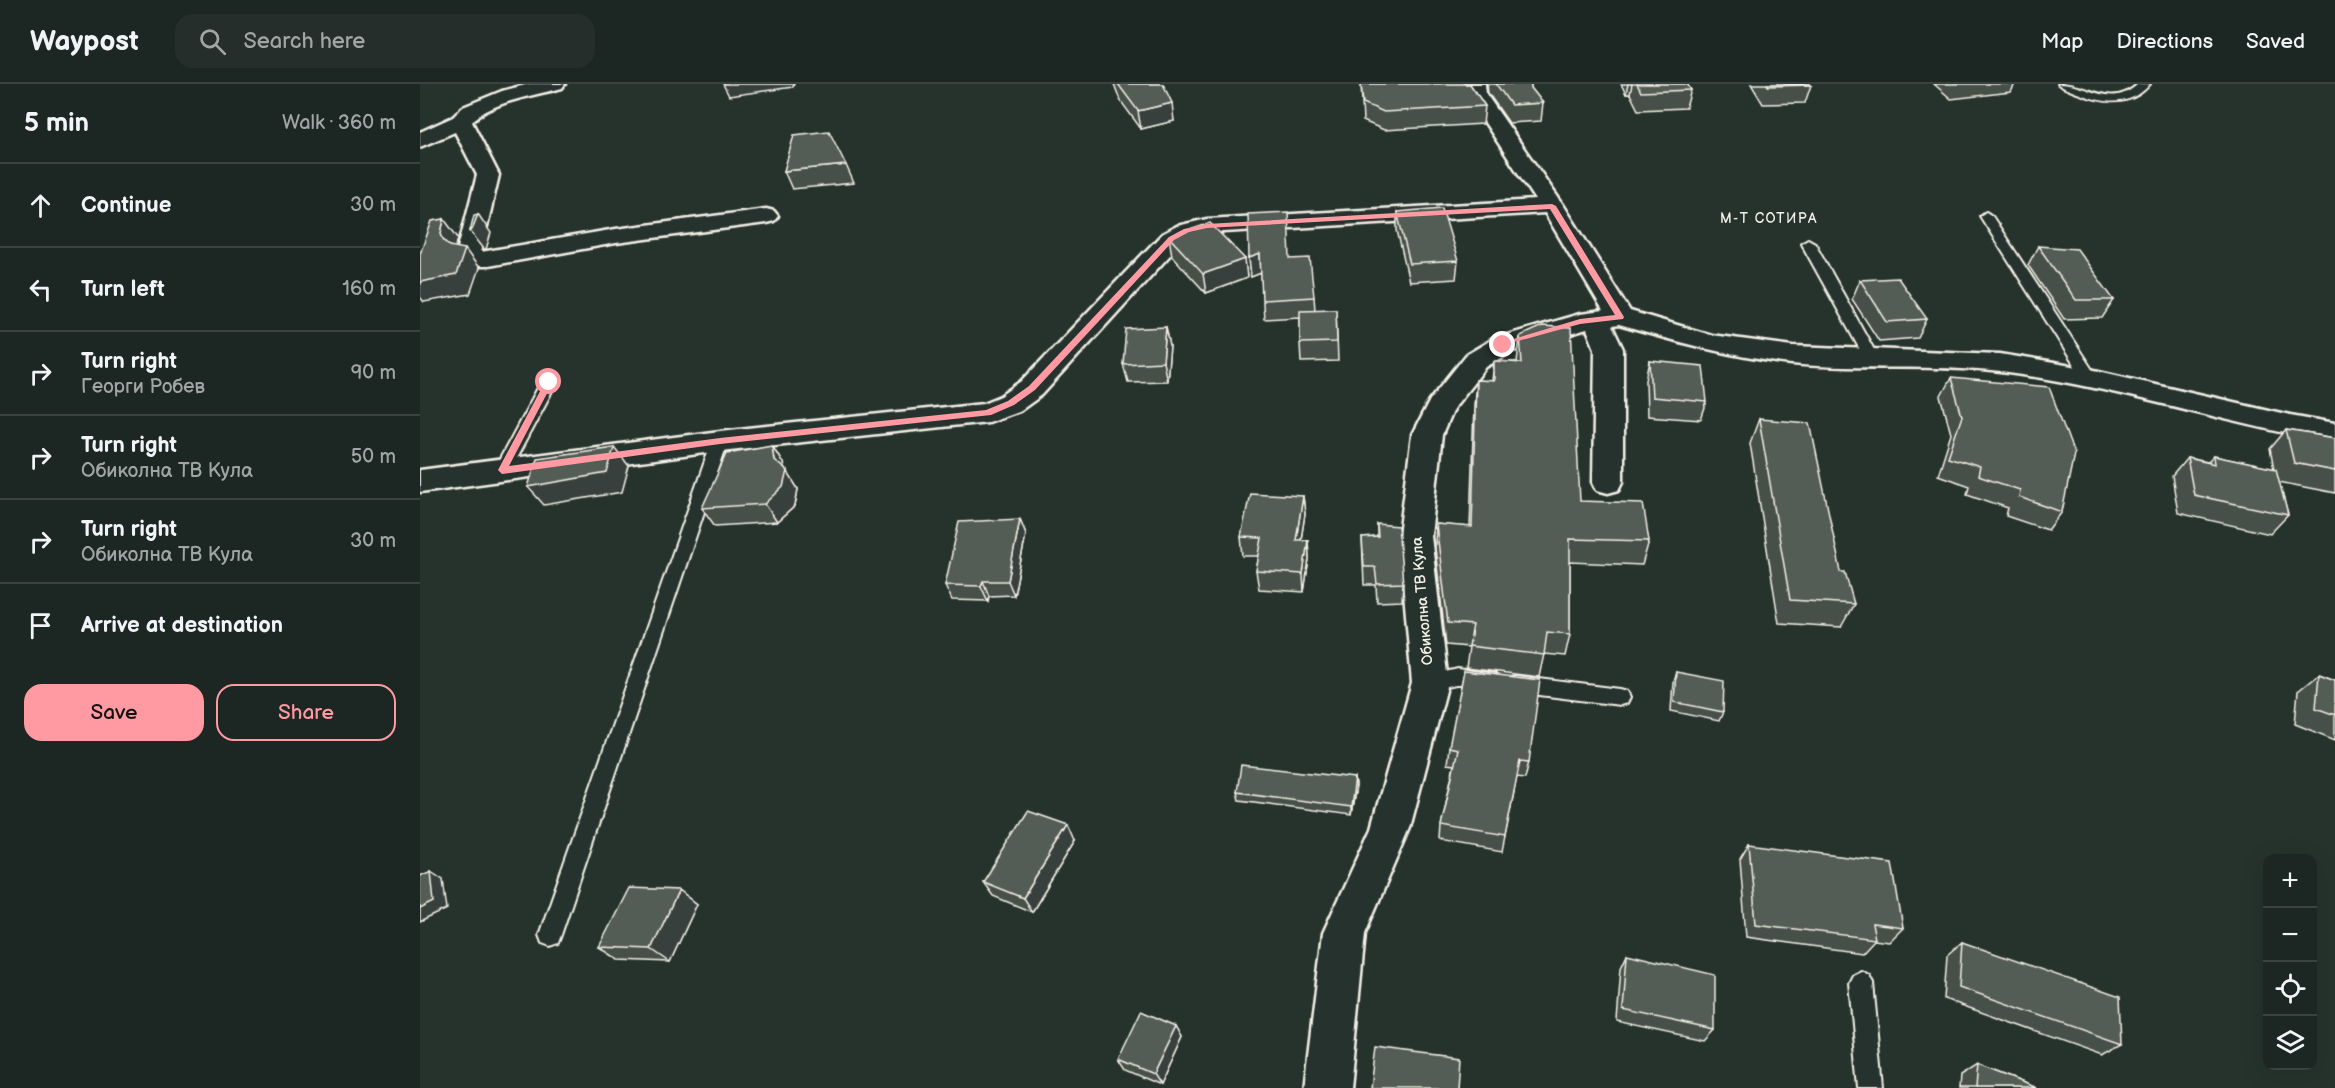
<!DOCTYPE html>
<html lang="en">
<head>
<meta charset="utf-8">
<style>
	body { margin:0; font-family:"Balsamiq Sans",sans-serif; background:#252e2a; color:#f1f3f6 }
	.controls { position:absolute; right:18px; bottom:18px; display:grid; overflow:hidden; border-radius:12px; box-shadow:0 6px 24px #0002 }
	.controls button { width:54px; height:54px; display:grid; place-items:center; padding:0; border:0; border-bottom:2px solid #3a4340; background:#1c2622; color:#f1f3f6; font:30px sans-serif }
	.stop { position:absolute; width:18px; height:18px; margin:-14px; border:4px solid #ff9aa2; border-radius:50%; background:#fff }
	.stop.end { background:#ff9aa2; border-color:#fff; box-shadow:0 2px 6px #0008 }
	.list { margin:0; padding:0; list-style:none }
	h2 { display:flex; justify-content:space-between; align-items:center; height:78px; margin:0; padding:0 24px; font-size:26px }
	h2 small { font-size:20px; font-weight:400; color:#a0a5a5 }
	.list li { display:grid; grid-template-columns:39px 1fr auto; gap:18px; align-items:center; box-sizing:border-box; height:84px; padding:0 24px; border-top:2px solid #3a4340 }
	.list b { display:block; font-size:22px; white-space:nowrap }
	.list p { margin:0; font-size:20px; white-space:nowrap; color:#a0a5a5 }
	.list em { font-size:20px; font-style:normal; color:#a0a5a5 }
	.actions { display:flex; gap:12px; padding:18px 24px }
	.actions a { flex:1; padding:14px 0; border:2px solid #ff9aa2; border-radius:18px; text-align:center; font-size:21px; color:#ff9aa2 }
	.actions .main { background:#ff9aa2; color:#111 }
	.icon { flex:none; width:33px; height:33px; fill:none; stroke:currentColor; stroke-width:2; stroke-linecap:round; stroke-linejoin:round }
	.map { position:relative; flex:none; width:1915px; height:1004px; overflow:hidden }
	header { display:flex; align-items:center; gap:36px; box-sizing:border-box; height:84px; padding:0 30px; background:#1c2622; border-bottom:2px solid #3a4340 }
	header strong { font-size:28px }
	nav { display:flex; gap:33px; margin-inline-start:auto; font-size:21px }
	.search { width:420px; height:54px; background:#252e2a; display:flex; align-items:center; gap:15px; box-sizing:border-box; padding:0 21px; border-radius:18px; color:#a0a5a5; font-size:22px }
	main { display:flex }
	aside { flex:1; background:#1c2622 }
	.map>svg:first-child { display:block }
</style>
</head>
<body>
<header>
<strong>Waypost</strong>
<div class="search"><svg class="icon" aria-label="search" viewBox="0 0 24 24"><circle cx="10" cy="10" r="6"/><path d="M15 15l6 6"/></svg>Search here</div>
<nav><a>Map</a><a>Directions</a><a>Saved</a></nav>
</header>
<main>
<aside>
<h2>5 min<small>Walk · 360 m</small></h2>
<ul class="list">
<li><svg class="icon" aria-label="ahead" viewBox="0 0 24 24"><path d="M12 20V5M6 11l6-6 6 6"/></svg><div><b>Continue</b></div><em>30 m</em></li>
<li><svg class="icon" aria-label="left" viewBox="0 0 24 24"><path d="M17 20v-9H6M10 6l-5 5 5 5"/></svg><div><b>Turn left</b></div><em>160 m</em></li>
<li><svg class="icon" aria-label="right" viewBox="0 0 24 24"><path d="M7 20v-9h11M14 6l5 5-5 5"/></svg><div><b>Turn right</b><p>Георги Робев</p></div><em>90 m</em></li>
<li><svg class="icon" aria-label="right" viewBox="0 0 24 24"><path d="M7 20v-9h11M14 6l5 5-5 5"/></svg><div><b>Turn right</b><p>Обиколна ТВ Кула</p></div><em>50 m</em></li>
<li><svg class="icon" aria-label="right" viewBox="0 0 24 24"><path d="M7 20v-9h11M14 6l5 5-5 5"/></svg><div><b>Turn right</b><p>Обиколна ТВ Кула</p></div><em>30 m</em></li>
<li><svg class="icon" aria-label="arrive" viewBox="0 0 24 24"><path d="M6 21V4h12l-3 4 3 4H6"/></svg><div><b>Arrive at destination</b></div></li>
</ul>
<div class="actions"><a class="main">Save</a><a>Share</a></div>
</aside>
<div class="map">
<svg width="1915" height="1004" viewBox="0 0 1915 1004">
	<rect width="100%" height="100%" fill="#26332d"/>
	<filter id="ink" filterUnits="userSpaceOnUse"><feTurbulence type="fractalNoise" baseFrequency=".0167" numOctaves="2"/><feDisplacementMap in="SourceGraphic" scale="12" xChannelSelector="R" yChannelSelector="G"/><feConvolveMatrix kernelMatrix="1 2 1 2 8 2 1 2 1" color-interpolation-filters="sRGB"/></filter>
	<g filter="url(#ink)">
		<g fill="none" stroke-linecap="round" stroke-linejoin="round">
			<defs>
				<g id="lane">
					<path d="M 1638,0 C 1670,0 1690,26 1718,0 L 1730,0 C 1711,23 1685,20 1660,10 C 1653,7 1644,5 1638,0 Z"/>
					<path d="M 1566,128 L 1572,132 L 1675,290 L 1678,294 L 1675,298 L 1665,298 L 1560,132 Z"/>
					<path d="M 1388,155 L 1395,159 L 1458,273 L 1456,276 L 1451,278 L 1444,273 L 1381,159 Z"/>
					<path d="M 129,293 L 137,298 L 90,386 L 88,390 L 76,390 L 74,386 L 121,298 Z"/>
					<path d="M 300,351 L 306,353 L 308,357 L 141,851 L 138,859 L 130,862 L 122,859 L 119,851 L 292,357 L 294,353 Z"/>
					<path d="M 1038,585 L 1075,590 L 1078,596 L 1075,602 C 1062,606 1049,600 1036,601 C 1025,603 1015,609 1003,605 L 1000,599 L 1003,593 Z"/>
					<path d="M 1095,592 L 1200,605 L 1207,607 L 1210,613 L 1207,619 L 1200,621 L 1095,608 L 1088,606 L 1085,600 L 1088,594 Z"/>
					<path d="M 1441,887 L 1449,891 L 1453,899 L 1463,1004 L 1439,1004 L 1429,899 L 1433,891 Z"/>
				</g>
				<g id="street">
					<path d="M 109,0 L 145,0 L 142,4 C 117,11 68,18 52,38 L 79,91 L 61,168 L 196,145 L 346,125 L 354,127 L 358,132 L 354,137 L 346,139 L 196,159 L 68,182 C 55,182 41,182 37,168 L 57,91 L 35,48 L 0,63 L 0,48 L 33,33 L 43,23 L 82,7 Z"/>
					<path d="M 1045,0 L 1065,0 L 1066,10 L 1144,122 L 1210,227 L 1291,251 L 1373,262 L 1580,270 L 1670,285 L 1870,331 L 1915,339 L 1915,359 C 1803,339 1694,302 1581,288 C 1512,280 1441,287 1372,280 C 1312,273 1257,258 1199,241 L 1192,242 L 1203,265 L 1203,398 L 1199,406 L 1188,409 L 1177,406 L 1173,398 L 1175,265 L 1167,245 L 1093,267 L 1066,283 L 1033,325 L 1022,351 L 1011,452 L 1028,599 L 990,744 L 945,849 L 930,1004 L 884,1004 L 903,849 L 951,744 L 992,599 L 979,452 L 992,351 L 1010,316 L 1046,271 L 1073,255 L 1160,230 L 1183,227 L 1125,129 L 787,149 L 774,152 L 760,160 L 622,311 L 601,326 L 568,338 L 300,367 L 0,408 L 0,386 L 300,347 L 564,319 L 581,312 L 602,297 L 742,150 L 757,142 L 787,135 L 1116,116 L 1046,10 Z"/>
				</g>
			</defs>
			<!-- lane casing -->
			<use href="#lane" stroke="#f4f1e8" stroke-width="4"/>
			<!-- street casing -->
			<use href="#street" stroke="#f4f1e8" stroke-width="5"/>
			<!-- lane -->
			<use href="#lane" fill="#26332d" fill-rule="evenodd"/>
			<!-- street -->
			<use href="#street" fill="#26332d" fill-rule="evenodd"/>
		</g>
		<!-- wall -->
		<g fill="#474f49" stroke="#f4f1e8" stroke-width="1.5">
			<path d="M 694,0 L 743,0 L 754,37 L 721,45 L 700,16 Z"/>
			<path d="M 941,0 L 1050,0 L 1065,22 L 1063,40 L 964,46 L 943,37 Z"/>
			<path d="M 1067,0 L 1111,0 L 1111,4 L 1123,19 L 1121,37 L 1089,39 L 1068,9 Z"/>
			<path d="M 1201,0 L 1267,0 L 1271,6 L 1266,24 L 1218,26 L 1210,10 L 1206,10 Z"/>
			<path d="M 1331,0 L 1390,0 L 1391,1 L 1385,19 L 1343,20 Z"/>
			<path d="M 1514,0 L 1595,0 L 1591,8 L 1531,15 Z"/>
			<path d="M 426,81 L 434,99 L 372,105 L 364,87 Z"/>
			<path d="M 977,128 L 1038,177 L 1036,195 L 989,198 L 977,146 Z"/>
			<path d="M 749,153 L 825,175 L 827,194 L 786,209 L 752,172 Z"/>
			<path d="M 1618,162 L 1694,216 L 1682,234 L 1644,235 L 1608,181 Z"/>
			<path d="M 829,174 L 871,175 L 894,213 L 895,226 L 916,225 L 918,277 L 881,278 L 880,259 L 880,233 L 844,235 L 841,189 L 831,193 Z"/>
			<path d="M 1440,196 L 1507,235 L 1498,254 L 1459,257 L 1432,215 Z"/>
			<path d="M 746,243 L 750,262 L 747,297 L 708,298 L 703,280 Z"/>
			<path d="M 1100,252 L 1160,417 L 1229,457 L 1222,481 L 1150,478 L 1150,550 L 1145,572 L 1124,570 L 1119,593 L 1046,584 L 1049,563 L 1026,561 L 1015,463 L 1016,440 L 1050,443 L 1054,320 L 1056,296 L 1072,297 L 1074,277 L 1097,278 Z"/>
			<path d="M 1230,277 L 1287,318 L 1281,336 L 1227,332 L 1226,296 Z"/>
			<path d="M 1531,294 L 1642,428 L 1628,446 L 1586,432 L 1588,424 L 1547,410 L 1549,402 L 1518,391 L 1531,350 L 1521,312 Z"/>
			<path d="M 1339,335 L 1421,488 L 1434,520 L 1421,543 L 1359,539 L 1330,359 Z"/>
			<path d="M 1866,346 L 1915,354 L 1915,409 L 1859,398 L 1868,431 L 1850,450 L 1758,429 L 1752,392 L 1767,374 L 1788,378 L 1794,372 L 1854,385 L 1850,365 Z"/>
			<path d="M 352,361 L 363,379 L 364,384 L 378,405 L 375,422 L 357,438 L 295,442 L 282,424 Z"/>
			<path d="M 883,412 L 885,430 L 881,456 L 888,456 L 889,475 L 884,508 L 839,505 L 836,487 L 839,472 L 823,472 L 821,453 Z"/>
			<path d="M 600,435 L 606,450 L 594,511 L 569,512 L 568,517 L 532,516 L 525,501 Z"/>
			<path d="M 957,440 L 983,499 L 982,517 L 957,518 L 956,501 L 944,501 L 942,454 L 957,453 Z"/>
			<path d="M 1256,588 L 1303,628 L 1299,637 L 1251,627 L 1253,597 Z"/>
			<path d="M 1899,590 L 1915,596 L 1915,656 L 1875,640 L 1878,607 Z"/>
			<path d="M 1029,663 L 1109,678 L 1105,694 L 1097,693 L 1082,768 L 1020,757 L 1021,742 L 1034,681 L 1027,680 Z"/>
			<path d="M 935,694 L 936,702 L 931,731 L 819,716 L 817,708 Z"/>
			<path d="M 655,757 L 612,828 L 573,812 L 563,798 Z"/>
			<path d="M 1329,760 L 1483,844 L 1469,858 L 1454,856 L 1442,869 L 1326,853 L 1320,775 Z"/>
			<path d="M 259,806 L 277,820 L 250,878 L 199,876 L 179,863 Z"/>
			<path d="M 1542,858 L 1702,960 L 1682,971 L 1524,915 L 1527,871 Z"/>
			<path d="M 1207,870 L 1295,946 L 1285,957 L 1197,938 L 1201,883 Z"/>
			<path d="M 756,942 L 762,953 L 740,1001 L 705,986 L 698,975 Z"/>
			<path d="M 1557,981 L 1617,1004 L 1539,1004 L 1540,992 Z"/>
		</g>
		<!-- shaded-wall -->
		<g fill="#39403c" stroke="#f4f1e8" stroke-width="1.5">
			<path d="M 303,0 L 374,0 L 373,3 L 309,12 Z"/>
			<path d="M 1208,0 L 1212,0 L 1210,10 L 1206,10 Z"/>
			<path d="M 752,19 L 754,37 L 721,45 L 718,27 Z"/>
			<path d="M 58,130 L 71,149 L 66,165 L 64,165 L 50,147 Z"/>
			<path d="M 24,135 L 38,154 L 35,167 L 23,155 L 21,149 Z"/>
			<path d="M 45,165 L 59,184 L 50,210 L 4,218 L 0,213 L 0,198 Z"/>
			<path d="M 840,170 L 841,189 L 831,193 L 829,174 Z"/>
			<path d="M 825,175 L 827,194 L 786,209 L 783,190 Z"/>
			<path d="M 746,243 L 750,262 L 747,297 L 743,278 Z"/>
			<path d="M 352,361 L 363,379 L 365,394 L 354,376 Z"/>
			<path d="M 194,363 L 209,382 L 202,408 L 124,421 L 108,403 Z"/>
			<path d="M 367,387 L 378,405 L 375,422 L 357,438 L 345,420 Z"/>
			<path d="M 883,412 L 885,430 L 878,474 L 876,456 Z"/>
			<path d="M 600,435 L 606,450 L 594,511 L 588,497 Z"/>
			<path d="M 888,456 L 889,475 L 884,508 L 883,490 Z"/>
			<path d="M 563,497 L 569,512 L 568,517 L 561,502 Z"/>
			<path d="M 935,694 L 936,702 L 931,731 L 931,723 Z"/>
			<path d="M 648,741 L 655,757 L 612,828 L 603,814 Z"/>
			<path d="M 11,787 L 23,795 L 27,825 L 0,838 L 0,825 Z"/>
			<path d="M 259,806 L 277,820 L 250,878 L 231,865 Z"/>
			<path d="M 756,942 L 762,953 L 740,1001 L 733,990 Z"/>
		</g>
		<!-- building -->
		<g fill="#525c55" stroke="#f4f1e8" stroke-width="1.5">
			<path d="M 698,0 L 743,0 L 752,19 L 718,27 Z"/>
			<path d="M 941,0 L 1050,0 L 1065,22 L 964,28 L 943,19 Z"/>
			<path d="M 1076,0 L 1111,0 L 1111,4 L 1123,19 L 1091,21 Z"/>
			<path d="M 1217,0 L 1267,0 L 1271,6 L 1221,8 Z"/>
			<path d="M 1347,0 L 1390,0 L 1391,1 L 1348,2 Z"/>
			<path d="M 409,47 L 426,81 L 364,87 L 374,51 Z"/>
			<path d="M 1022,124 L 1038,177 L 990,180 L 977,128 Z"/>
			<path d="M 868,128 L 870,175 L 890,174 L 894,213 L 842,216 L 840,170 L 829,174 L 828,130 Z"/>
			<path d="M 58,130 L 52,146 L 50,147 L 54,131 Z"/>
			<path d="M 24,135 L 21,149 L 23,155 L 30,162 L 45,165 L 36,191 L 0,198 L 0,170 L 12,137 Z"/>
			<path d="M 790,139 L 825,175 L 783,190 L 749,153 Z"/>
			<path d="M 1618,162 L 1657,165 L 1694,216 L 1656,216 Z"/>
			<path d="M 1478,194 L 1507,235 L 1467,238 L 1440,196 Z"/>
			<path d="M 916,225 L 917,258 L 880,259 L 880,226 Z"/>
			<path d="M 1122,242 L 1151,244 L 1160,417 L 1223,419 L 1229,457 L 1150,455 L 1150,550 L 1127,548 L 1124,571 L 1049,562 L 1053,541 L 1028,539 L 1016,440 L 1052,443 L 1056,296 L 1074,297 L 1074,277 L 1102,279 L 1100,252 Z"/>
			<path d="M 746,243 L 743,278 L 703,280 L 706,245 Z"/>
			<path d="M 1230,277 L 1283,282 L 1287,318 L 1232,313 Z"/>
			<path d="M 1531,294 L 1629,303 L 1654,370 L 1642,428 L 1599,413 L 1600,406 L 1558,392 L 1560,383 L 1528,373 L 1542,332 Z"/>
			<path d="M 1339,335 L 1390,339 L 1421,488 L 1425,488 L 1434,520 L 1370,516 Z"/>
			<path d="M 1866,346 L 1915,354 L 1915,387 L 1874,379 Z"/>
			<path d="M 352,361 L 354,376 L 367,387 L 363,403 L 345,420 L 282,424 L 307,369 Z"/>
			<path d="M 194,363 L 187,389 L 108,403 L 117,374 Z"/>
			<path d="M 1794,372 L 1856,385 L 1868,431 L 1774,411 L 1767,374 L 1795,380 Z"/>
			<path d="M 830,409 L 883,412 L 876,456 L 888,456 L 883,490 L 836,487 L 842,454 L 821,453 Z"/>
			<path d="M 600,435 L 588,497 L 563,497 L 561,502 L 525,501 L 539,438 Z"/>
			<path d="M 957,440 L 978,442 L 983,499 L 957,500 L 955,483 L 944,483 L 942,454 L 958,453 Z"/>
			<path d="M 1044,587 L 1120,596 L 1109,678 L 1100,677 L 1085,753 L 1021,742 L 1038,665 L 1029,663 Z"/>
			<path d="M 1256,588 L 1304,597 L 1303,628 L 1254,618 Z"/>
			<path d="M 1899,590 L 1915,596 L 1915,631 L 1896,624 Z"/>
			<path d="M 821,681 L 935,694 L 931,723 L 817,708 Z"/>
			<path d="M 608,727 L 648,741 L 603,814 L 563,798 Z"/>
			<path d="M 1329,760 L 1472,779 L 1483,844 L 1452,840 L 1455,855 L 1336,840 Z"/>
			<path d="M 11,787 L 14,818 L 0,825 L 0,792 Z"/>
			<path d="M 209,804 L 259,806 L 231,865 L 179,863 Z"/>
			<path d="M 1542,858 L 1700,913 L 1702,960 L 1539,903 Z"/>
			<path d="M 1207,870 L 1295,891 L 1295,946 L 1203,926 Z"/>
			<path d="M 721,927 L 756,942 L 733,990 L 698,975 Z"/>
			<path d="M 955,963 L 1039,974 L 1037,1004 L 950,1004 Z"/>
			<path d="M 1557,981 L 1617,1004 L 1555,1004 Z"/>
		</g>
	</g>
	<!-- route -->
	<path fill="#ff9aa2" d="M 1132,120 L 1136,122 L 1204,233 L 1203,235 L 1160,240 L 1080,262 L 1080,259 L 1160,235 L 1195,231 L 1130,125 L 787,144 L 769,148 L 754,156 L 615,306 L 594,321 L 571,331 L 300,360 L 82,390 L 78,386 L 125,298 L 129,295 L 133,298 L 89,382 L 300,354 L 566,326 L 588,317 L 609,302 L 749,153 L 764,145 L 787,140 Z"/>
	<g text-anchor="middle" stroke-width="4.5" stroke-linejoin="round" paint-order="stroke">
		<!-- far-neighbourhood labels -->
		<g font-size="14" letter-spacing="1.5" fill="#f4f1e8" stroke="#26332d">
			<text x="1349" y="139">М-Т СОТИРА</text>
		</g>
		<!-- street labels -->
		<g font-size="15" fill="#f4f1e8" stroke="#26332d">
			<text transform="translate(1002 517) rotate(-95)" y="5">Обиколна ТВ Кула</text>
		</g>
	</g>
</svg>
<div class="controls">
<button>+</button>
<button>−</button>
<button><svg class="icon" aria-label="locate" viewBox="0 0 24 24"><circle cx="12" cy="12" r="6"/><path d="M12 2v4M12 18v4M2 12h4M18 12h4"/></svg></button>
<button><svg class="icon" aria-label="layers" viewBox="0 0 24 24"><path d="M12 4l9 5-9 5-9-5zM3 14l9 5 9-5"/></svg></button>
</div>
<div class="stop" style="left:129px;top:298px"></div>
<div class="stop end" style="left:1083px;top:261px"></div>
</div>
</main>
</body>
</html>
